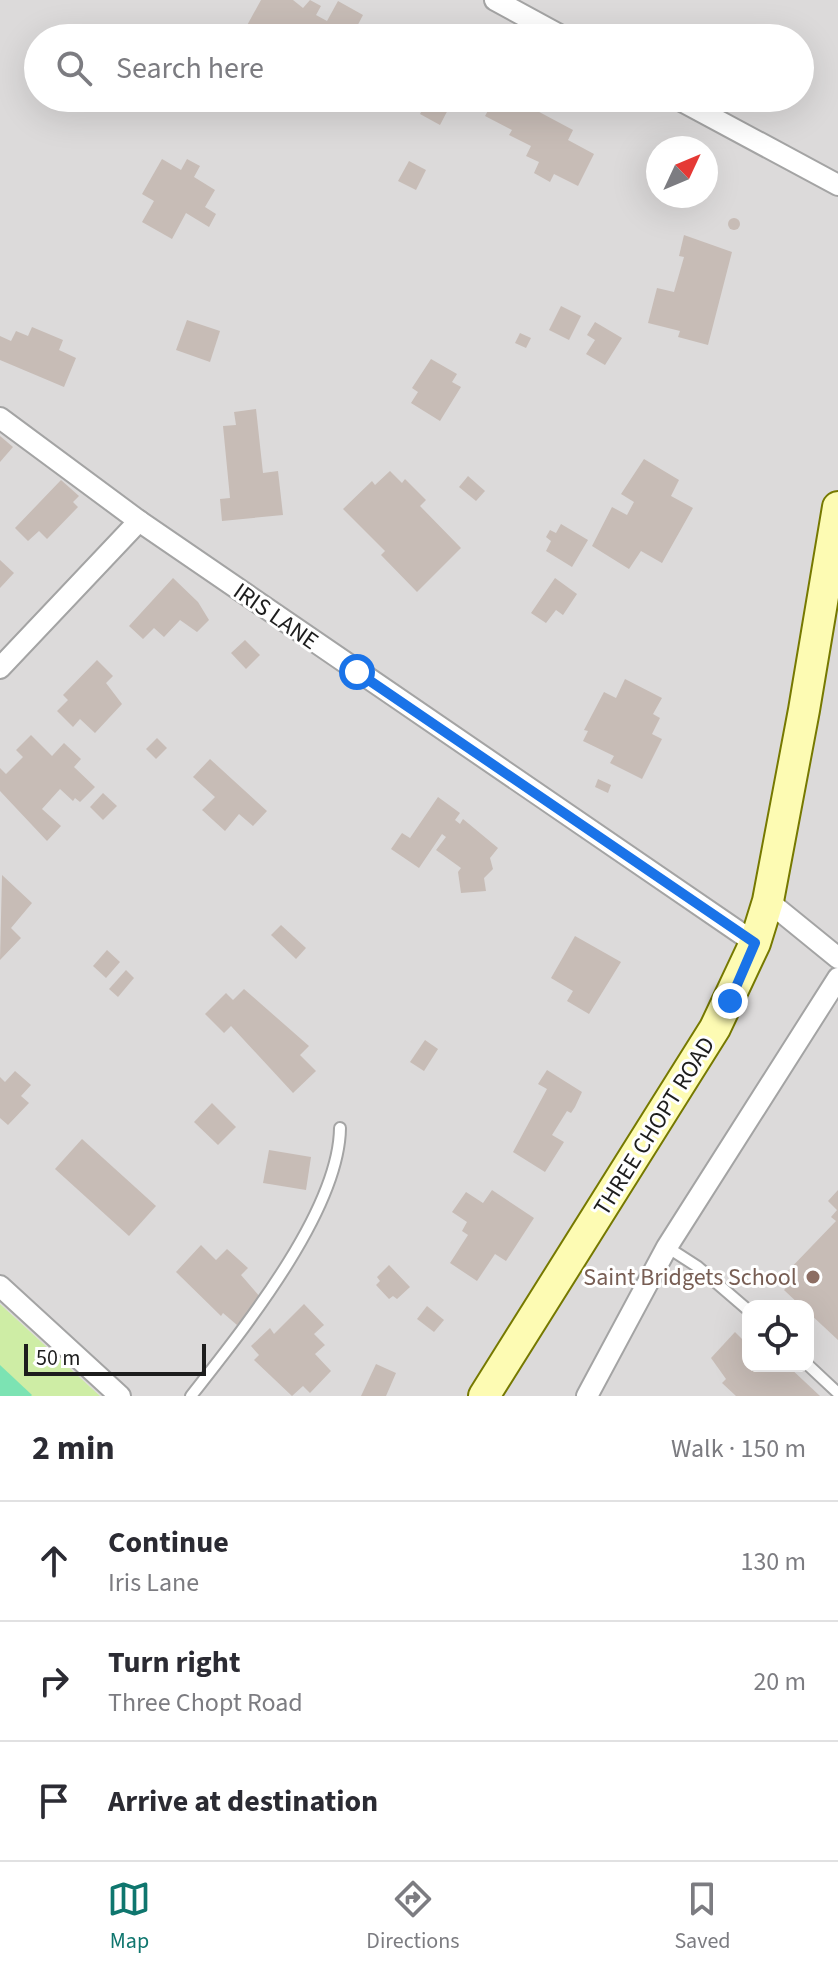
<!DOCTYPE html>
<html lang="en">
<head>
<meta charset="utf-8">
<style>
	body { margin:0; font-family:"Source Sans 3",sans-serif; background:#f2f2f3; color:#2b2b33 }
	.controls { position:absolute; right:24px; bottom:24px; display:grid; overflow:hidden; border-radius:16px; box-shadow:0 8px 32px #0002 }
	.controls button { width:72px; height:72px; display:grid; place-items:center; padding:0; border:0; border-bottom:2px solid #e1e1e2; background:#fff; color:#2b2b33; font:40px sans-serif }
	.compass { position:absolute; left:646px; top:136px; width:72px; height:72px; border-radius:50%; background:#fff; box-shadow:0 8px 32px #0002; rotate:46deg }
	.scale { position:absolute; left:24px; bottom:20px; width:182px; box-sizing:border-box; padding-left:8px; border:4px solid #1d1d1d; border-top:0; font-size:22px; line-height:28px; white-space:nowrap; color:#1d1d1d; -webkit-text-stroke:6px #fff; paint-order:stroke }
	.stop { position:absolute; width:24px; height:24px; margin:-18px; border:6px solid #1a73e8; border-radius:50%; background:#fff }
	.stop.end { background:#1a73e8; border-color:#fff; box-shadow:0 2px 8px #0008 }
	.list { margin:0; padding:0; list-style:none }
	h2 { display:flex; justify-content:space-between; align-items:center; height:104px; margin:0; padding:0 32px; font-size:34px }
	h2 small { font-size:26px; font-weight:400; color:#7c7c81 }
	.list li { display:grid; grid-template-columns:52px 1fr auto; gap:24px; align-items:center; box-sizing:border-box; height:120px; padding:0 32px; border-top:2px solid #e1e1e2 }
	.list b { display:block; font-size:30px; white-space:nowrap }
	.list p { margin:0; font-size:26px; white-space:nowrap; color:#7c7c81 }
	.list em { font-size:26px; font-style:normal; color:#7c7c81 }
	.icon { flex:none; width:44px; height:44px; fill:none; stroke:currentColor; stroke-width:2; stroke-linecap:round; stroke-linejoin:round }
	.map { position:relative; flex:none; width:838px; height:1396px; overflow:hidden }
	.search { position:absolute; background:#fff; box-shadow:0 8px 32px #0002; left:24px; right:24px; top:24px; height:88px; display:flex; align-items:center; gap:20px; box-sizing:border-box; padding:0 28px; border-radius:44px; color:#7c7c81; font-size:30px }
	.sheet { height:464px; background:#fff }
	nav { display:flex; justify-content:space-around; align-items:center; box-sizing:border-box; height:112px; border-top:2px solid #e1e1e2; background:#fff; font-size:22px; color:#7c7c81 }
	nav a { display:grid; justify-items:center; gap:4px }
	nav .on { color:#0f766e }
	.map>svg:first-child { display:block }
</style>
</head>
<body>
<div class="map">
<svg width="838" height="1396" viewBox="0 0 838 1396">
	<rect width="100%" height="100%" fill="#efeae3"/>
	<!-- residential -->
	<path fill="#dcdada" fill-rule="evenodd" d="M 0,0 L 838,0 L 838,1396 L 100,1396 L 0,1304 ZM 38,38 L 800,38 L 800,98 L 38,98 ZM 658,148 L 706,148 L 706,196 L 658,196 ZM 748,1306 L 808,1306 L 808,1366 L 748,1366 Z"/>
	<!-- grass -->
	<path fill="#ceeda5" d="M 0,1304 L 100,1396 L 0,1396 Z"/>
	<!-- pitch -->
	<path fill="#7ce3b3" d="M 0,1365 L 32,1395 L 31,1396 L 0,1396 Z"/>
	<!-- building -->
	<g fill="#c7bcb6">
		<path d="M 261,0 L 293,0 L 303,8 L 310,0 L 321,6 L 316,15 L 327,21 L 338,1 L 363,15 L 351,38 L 286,38 L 276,33 L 273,38 L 262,38 L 245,29 Z"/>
		<path d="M 429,98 L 460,98 L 457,105 L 452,102 L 440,125 L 420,114 Z"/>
		<path d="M 495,98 L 513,98 L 573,130 L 568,140 L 594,154 L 578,186 L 554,174 L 550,182 L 534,173 L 539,162 L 526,156 L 531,146 L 509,135 L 512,130 L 485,116 Z"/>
		<path d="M 162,159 L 181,170 L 187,159 L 200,166 L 194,177 L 215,190 L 205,207 L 216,214 L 209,227 L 186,213 L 172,239 L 142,222 L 154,201 L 142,194 Z"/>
		<path d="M 409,161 L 426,170 L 416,190 L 398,181 Z"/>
		<circle cx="734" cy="224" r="6"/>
		<path d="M 684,235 L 732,252 L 708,345 L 678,337 L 680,331 L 648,323 L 657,288 L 674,292 L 684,257 L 679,256 Z"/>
		<path d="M 561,306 L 581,316 L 569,340 L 549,330 Z"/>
		<path d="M 187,320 L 220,331 L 210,362 L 176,350 Z"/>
		<path d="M 595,322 L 622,338 L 605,365 L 586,354 L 595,340 L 587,335 Z"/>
		<path d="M 32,327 L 63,340 L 59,350 L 76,358 L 64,387 L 0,360 L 0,336 L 11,341 L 16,331 L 28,336 Z"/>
		<path d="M 520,333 L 531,338 L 526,348 L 515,343 Z"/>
		<path d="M 431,359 L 457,374 L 452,382 L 461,387 L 440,421 L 411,403 L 418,392 L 412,388 Z"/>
		<path d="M 256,409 L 263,473 L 278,471 L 283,515 L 222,521 L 220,499 L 230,498 L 223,426 L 236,425 L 234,412 Z"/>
		<path d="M 0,436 L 13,447 L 0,462 Z"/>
		<path d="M 644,459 L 679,480 L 671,496 L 693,508 L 662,563 L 641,551 L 629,569 L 592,546 L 612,507 L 627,515 L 634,502 L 621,494 Z"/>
		<path d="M 390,471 L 402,483 L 405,479 L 426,500 L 420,506 L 461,548 L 417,592 L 381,555 L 385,551 L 343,509 L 372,481 L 375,485 Z"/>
		<path d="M 468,476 L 485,491 L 476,501 L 459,487 Z"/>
		<path d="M 61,480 L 79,496 L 73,502 L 78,507 L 47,539 L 39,531 L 28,541 L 15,528 Z"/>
		<path d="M 561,524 L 588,540 L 572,567 L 546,551 L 551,541 L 546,537 L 550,530 L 556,533 Z"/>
		<path d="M 0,560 L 14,573 L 0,588 Z"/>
		<path d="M 173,578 L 198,602 L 209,620 L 197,632 L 180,620 L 164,637 L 154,628 L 143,639 L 129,626 Z"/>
		<path d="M 555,578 L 577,594 L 563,615 L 556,610 L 546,623 L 531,613 Z"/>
		<path d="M 245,640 L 260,655 L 246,669 L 231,653 Z"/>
		<path d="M 97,660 L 113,676 L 106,683 L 122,704 L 95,733 L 80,719 L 73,727 L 57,711 L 68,700 L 63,695 Z"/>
		<path d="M 625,679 L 662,698 L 653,714 L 660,718 L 652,734 L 662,739 L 642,779 L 610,763 L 614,756 L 583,741 L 588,731 L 584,730 L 604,692 L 616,698 Z"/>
		<path d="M 31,735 L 52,756 L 64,743 L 81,759 L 74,767 L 95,787 L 80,802 L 75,798 L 73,801 L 60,789 L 42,809 L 61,826 L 47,841 L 0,791 L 0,768 L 6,774 L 23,757 L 16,750 Z"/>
		<path d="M 157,738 L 167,748 L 156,759 L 146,749 Z"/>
		<path d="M 210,759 L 267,811 L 253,826 L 239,814 L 225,831 L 202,810 L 215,797 L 193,777 Z"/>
		<path d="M 598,779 L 611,785 L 608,793 L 595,787 Z"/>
		<path d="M 103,793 L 117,806 L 103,820 L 90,807 Z"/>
		<path d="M 438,797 L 460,813 L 455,820 L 460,824 L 463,819 L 498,848 L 490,858 L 493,869 L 484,878 L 486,891 L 461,893 L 458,872 L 461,868 L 436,850 L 446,837 L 442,834 L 419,868 L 391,849 L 402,833 L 410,838 Z"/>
		<path d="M 2,875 L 32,903 L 11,928 L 21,938 L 0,960 Z"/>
		<path d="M 281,925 L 306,948 L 296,959 L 271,935 Z"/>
		<path d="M 575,936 L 621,962 L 589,1014 L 567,1001 L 573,991 L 551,978 Z"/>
		<path d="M 107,950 L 120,962 L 106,978 L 93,966 Z"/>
		<path d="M 126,970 L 134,978 L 118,997 L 109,989 Z"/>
		<path d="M 244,989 L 309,1046 L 300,1055 L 316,1071 L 293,1093 L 231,1026 L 224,1033 L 205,1014 L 226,993 L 233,1000 Z"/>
		<path d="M 425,1040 L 438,1049 L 424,1071 L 410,1062 Z"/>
		<path d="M 547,1070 L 582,1092 L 575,1107 L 571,1113 L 567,1111 L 552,1135 L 564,1142 L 545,1172 L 513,1152 L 547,1089 L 538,1084 Z"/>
		<path d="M 15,1071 L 31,1085 L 21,1096 L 29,1103 L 8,1125 L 0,1118 L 0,1077 L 5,1082 Z"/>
		<path d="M 212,1103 L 236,1127 L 218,1145 L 194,1122 Z"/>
		<path d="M 82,1139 L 156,1206 L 129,1236 L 55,1169 Z"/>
		<path d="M 269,1150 L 311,1157 L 306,1190 L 263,1183 Z"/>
		<path d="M 492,1190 L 534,1218 L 506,1261 L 495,1254 L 477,1281 L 450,1263 L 468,1235 L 462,1231 L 467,1222 L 452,1212 L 466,1192 L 483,1203 Z"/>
		<path d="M 838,1190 L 838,1340 L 808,1312 L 808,1306 L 801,1306 L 784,1290 L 792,1281 L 785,1274 L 836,1221 L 831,1217 L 837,1210 L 828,1201 Z"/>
		<path d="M 201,1245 L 216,1260 L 227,1249 L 248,1268 L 241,1275 L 261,1298 L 237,1325 L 223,1313 L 221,1316 L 176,1272 Z"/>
		<path d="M 389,1265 L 410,1287 L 397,1299 L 393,1296 L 389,1299 L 376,1285 L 380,1281 L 377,1277 Z"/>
		<path d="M 304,1304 L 324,1325 L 314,1334 L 325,1345 L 315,1354 L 331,1371 L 310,1393 L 303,1386 L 292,1396 L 254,1360 L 259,1355 L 251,1346 L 270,1328 L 274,1334 Z"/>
		<path d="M 427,1306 L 444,1320 L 434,1332 L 417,1319 Z"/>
		<path d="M 735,1332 L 743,1340 L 748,1335 L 748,1366 L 788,1366 L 820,1396 L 736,1396 L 722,1383 L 726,1379 L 711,1358 Z"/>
		<path d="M 376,1364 L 396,1373 L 386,1396 L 361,1396 Z"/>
	</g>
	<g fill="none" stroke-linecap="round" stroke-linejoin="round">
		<defs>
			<g id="service">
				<path d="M 667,1247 L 698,1267 L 748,1310"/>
				<path d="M 808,1365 L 838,1393"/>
				<path d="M 191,1396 C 241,1332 339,1212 340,1128"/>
			</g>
			<g id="minor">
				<path d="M 495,0 L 565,38"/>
				<path d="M 676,98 L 838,185"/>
				<path d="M 0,418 L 139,521 L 755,943"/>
				<path d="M 0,668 L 139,521"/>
				<path d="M 768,901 L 838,958"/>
				<path d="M 0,1286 L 120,1396"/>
				<path d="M 587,1396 L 667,1247 L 838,978"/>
			</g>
			<path id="secondary" d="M 484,1396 L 715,1028 L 755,943 L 768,901 L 804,710 L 838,507"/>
		</defs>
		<!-- service casing -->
		<use href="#service" stroke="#a4a4a4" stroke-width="14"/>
		<!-- minor casing -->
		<use href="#minor" stroke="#a4a4a4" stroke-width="24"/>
		<!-- secondary casing -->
		<use href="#secondary" stroke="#767900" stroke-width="34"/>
		<!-- service -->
		<use href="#service" stroke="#fff" stroke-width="10"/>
		<!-- minor -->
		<use href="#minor" stroke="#fff" stroke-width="20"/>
		<!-- secondary -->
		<use href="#secondary" stroke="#fdfbb3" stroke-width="30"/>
	</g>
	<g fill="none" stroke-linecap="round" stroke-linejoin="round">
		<!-- route -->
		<path stroke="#1a73e8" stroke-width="10" d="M 357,672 L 755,943 L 730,1001"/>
	</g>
	<!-- markers -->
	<circle fill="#8d6e63" stroke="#fff" stroke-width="3" cx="813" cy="1277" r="8"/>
	<g text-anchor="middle" stroke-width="6" stroke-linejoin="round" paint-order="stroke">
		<!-- street labels -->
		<g font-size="24" fill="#1d1d1d" stroke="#fff">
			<text transform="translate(276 616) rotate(35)" y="8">IRIS LANE</text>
			<text transform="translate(654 1126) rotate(-58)" y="8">THREE CHOPT ROAD</text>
		</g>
		<!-- education labels -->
		<g font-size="24" fill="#785e54" stroke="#fff" text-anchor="end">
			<text x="797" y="1285">Saint Bridgets School</text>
		</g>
	</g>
</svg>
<div class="controls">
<button><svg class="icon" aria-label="locate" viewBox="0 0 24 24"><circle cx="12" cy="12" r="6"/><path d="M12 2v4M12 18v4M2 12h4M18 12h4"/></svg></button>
</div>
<svg class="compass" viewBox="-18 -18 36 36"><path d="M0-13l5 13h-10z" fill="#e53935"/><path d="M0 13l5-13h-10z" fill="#7c7c81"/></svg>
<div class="scale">50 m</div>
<div class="stop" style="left:357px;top:672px"></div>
<div class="stop end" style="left:730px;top:1001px"></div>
<div class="search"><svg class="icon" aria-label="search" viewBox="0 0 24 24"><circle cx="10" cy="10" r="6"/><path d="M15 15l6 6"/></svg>Search here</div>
</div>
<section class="sheet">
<h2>2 min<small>Walk · 150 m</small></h2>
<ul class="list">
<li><svg class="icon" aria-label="ahead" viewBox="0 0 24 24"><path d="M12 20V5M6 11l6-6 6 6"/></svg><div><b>Continue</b><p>Iris Lane</p></div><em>130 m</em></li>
<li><svg class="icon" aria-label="right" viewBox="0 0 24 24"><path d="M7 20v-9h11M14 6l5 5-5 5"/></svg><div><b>Turn right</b><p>Three Chopt Road</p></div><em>20 m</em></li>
<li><svg class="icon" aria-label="arrive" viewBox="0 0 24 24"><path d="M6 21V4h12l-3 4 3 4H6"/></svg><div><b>Arrive at destination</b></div></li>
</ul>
</section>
<nav>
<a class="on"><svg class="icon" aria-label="map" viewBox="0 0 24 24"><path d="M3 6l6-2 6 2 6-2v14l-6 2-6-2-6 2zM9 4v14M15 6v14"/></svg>Map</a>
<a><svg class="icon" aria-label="directions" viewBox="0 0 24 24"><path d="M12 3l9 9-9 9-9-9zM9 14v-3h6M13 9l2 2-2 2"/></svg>Directions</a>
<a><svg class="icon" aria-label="saved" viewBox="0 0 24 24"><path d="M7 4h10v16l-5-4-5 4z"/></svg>Saved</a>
</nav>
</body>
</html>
